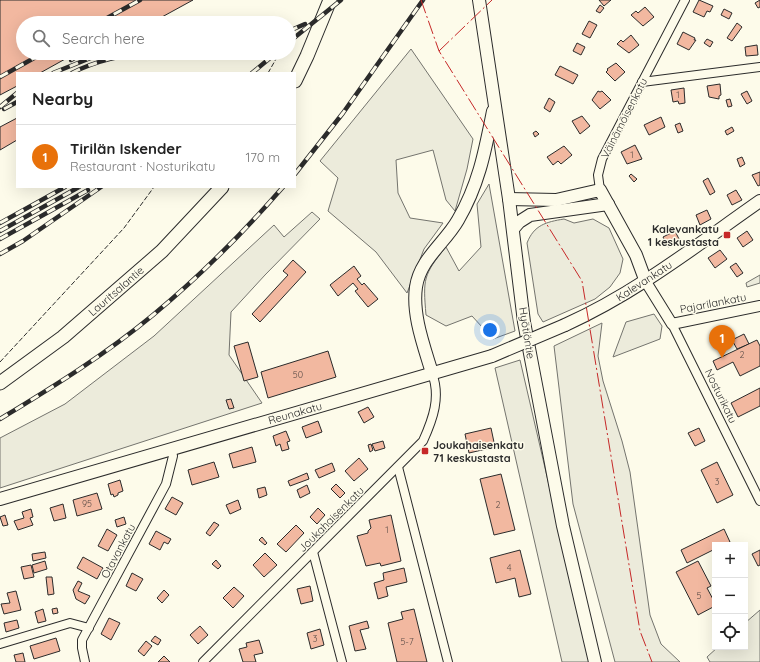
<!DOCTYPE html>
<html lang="en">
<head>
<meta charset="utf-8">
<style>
	body { margin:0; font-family:Quicksand,sans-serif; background:#f2f2f2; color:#222 }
	.controls { position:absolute; right:12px; bottom:12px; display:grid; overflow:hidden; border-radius:0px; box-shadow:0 4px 16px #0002 }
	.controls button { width:36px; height:36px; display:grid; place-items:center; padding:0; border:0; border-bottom:1px solid #e0e0e0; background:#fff; color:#222; font:20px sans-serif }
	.you { position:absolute; left:490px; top:330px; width:14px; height:14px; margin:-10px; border:3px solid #fff; border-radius:50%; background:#1a73e8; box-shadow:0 0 0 6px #1a73e833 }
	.badge { display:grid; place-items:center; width:26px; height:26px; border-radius:50%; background:#c62828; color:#fff; font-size:13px; font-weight:700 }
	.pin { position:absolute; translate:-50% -33px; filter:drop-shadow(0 1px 2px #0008) }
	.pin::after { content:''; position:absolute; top:21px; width:14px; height:12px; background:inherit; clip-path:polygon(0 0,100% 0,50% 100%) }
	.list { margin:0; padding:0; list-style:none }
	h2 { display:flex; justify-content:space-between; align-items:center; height:52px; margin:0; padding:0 16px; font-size:17px }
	h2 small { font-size:13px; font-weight:400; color:#767676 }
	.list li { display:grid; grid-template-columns:26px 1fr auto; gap:12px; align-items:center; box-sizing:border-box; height:64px; padding:0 16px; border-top:1px solid #e0e0e0 }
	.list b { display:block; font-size:15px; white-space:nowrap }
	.list p { margin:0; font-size:13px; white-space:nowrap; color:#767676 }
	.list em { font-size:13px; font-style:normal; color:#767676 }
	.icon { flex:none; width:22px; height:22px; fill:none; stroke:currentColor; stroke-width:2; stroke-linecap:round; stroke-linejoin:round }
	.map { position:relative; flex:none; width:760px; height:662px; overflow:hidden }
	.search { position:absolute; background:#fff; box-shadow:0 4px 16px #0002; left:16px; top:16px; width:280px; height:44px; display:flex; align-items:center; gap:10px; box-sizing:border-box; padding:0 14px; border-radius:22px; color:#767676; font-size:15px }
	.panel { position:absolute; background:#fff; box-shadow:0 4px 16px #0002; left:16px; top:72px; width:280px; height:116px; border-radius:0px }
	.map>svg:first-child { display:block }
</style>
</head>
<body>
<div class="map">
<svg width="760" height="662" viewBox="0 0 760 662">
	<rect width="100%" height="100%" fill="#fdfbea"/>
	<!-- green -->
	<g fill="#ecebdb" stroke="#74746e">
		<path d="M 411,49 L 473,139 L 467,169 L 455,211 L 446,200 L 433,150 L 396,160 L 398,193 L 410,218 L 443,223 L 424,249 L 407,293 L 376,252 L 328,211 L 338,178 L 320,161 Z"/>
		<path d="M 489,184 L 515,331 L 493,339 L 472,316 L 446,326 L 426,315 C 423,279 423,275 446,247 L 459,271 L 481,247 L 477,204 Z"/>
		<path d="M 312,212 L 320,219 L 265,275 L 231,312 L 229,355 L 262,403 L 0,488 L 0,438 L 65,404 L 154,336 L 274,225 L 284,237 Z"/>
		<path d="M 564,219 L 574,223 L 593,219 L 609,228 L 623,259 L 620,273 L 610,287 L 595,299 L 543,322 L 538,314 L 527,243 C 534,225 546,222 564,219 Z"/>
		<path d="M 760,275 L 760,283 L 747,287 L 746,283 Z"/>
		<path d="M 654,314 L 662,326 L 660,339 L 613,357 L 626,322 Z"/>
		<path d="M 602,323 L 598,356 L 603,381 L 622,441 L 630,472 L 650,615 L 661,644 L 680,662 L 615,662 L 573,504 L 554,346 Z"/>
		<path d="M 520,360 L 590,662 L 562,662 L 495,368 Z"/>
		<path d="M 760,610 L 760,662 L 710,662 L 707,657 L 718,647 L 745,647 L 745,623 Z"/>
	</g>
	<!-- building -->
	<g fill="#f2b8a0" stroke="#2b2b2b">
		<path d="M 0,0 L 193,0 L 151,23 L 23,23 L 23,53 L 76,53 L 40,73 L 17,73 L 17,86 L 0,95 Z"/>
		<path d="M 599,0 L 611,0 L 604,6 Z"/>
		<path d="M 699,0 L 713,6 L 710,12 L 707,11 L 704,17 L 693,12 Z"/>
		<path d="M 760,0 L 760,7 L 758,8 L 755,3 Z"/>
		<path d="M 600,5 L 604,8 L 600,13 L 596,11 Z"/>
		<path d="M 645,7 L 654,17 L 643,26 L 631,15 L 636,11 L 638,13 Z"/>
		<path d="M 724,9 L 732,13 L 729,19 L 721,15 Z"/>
		<path d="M 589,21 L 597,25 L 590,38 L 582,34 Z"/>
		<path d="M 737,23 L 742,27 L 732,41 L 727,38 Z"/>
		<path d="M 683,32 L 695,38 L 694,40 L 696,40 L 689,50 L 677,44 Z"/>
		<path d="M 631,35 L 639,45 L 629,53 L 617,44 L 621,40 L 623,42 Z"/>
		<path d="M 707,39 L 713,42 L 710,47 L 704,43 Z"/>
		<path d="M 577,43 L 585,47 L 581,55 L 573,51 Z"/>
		<path d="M 757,45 L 758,55 L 746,56 L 745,47 Z"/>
		<path d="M 616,63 L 625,72 L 615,81 L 606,72 L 608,70 L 607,69 Z"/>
		<path d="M 560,66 L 578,75 L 573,84 L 555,75 Z"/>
		<path d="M 720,84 L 721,95 L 719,96 L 719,99 L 709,97 L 707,86 Z"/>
		<path d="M 684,88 L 685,103 L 679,104 L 678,101 L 673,102 L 671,90 Z"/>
		<path d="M 598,91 L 600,92 L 602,91 L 611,100 L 600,109 L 592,100 Z"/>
		<path d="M 747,91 L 752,101 L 747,104 L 741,94 Z"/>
		<path d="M 549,98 L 555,102 L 550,112 L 544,108 Z"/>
		<path d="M 730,99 L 732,106 L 728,107 L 726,100 Z"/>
		<path d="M 582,116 L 590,126 L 580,134 L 572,121 Z"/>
		<path d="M 661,117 L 665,127 L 649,135 L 644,125 Z"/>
		<path d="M 17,118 L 17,140 L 0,150 L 0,127 Z"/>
		<path d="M 680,123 L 683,131 L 678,133 L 675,125 Z"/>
		<path d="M 732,127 L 734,131 L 727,135 L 725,131 Z"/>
		<path d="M 536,131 L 539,134 L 535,137 L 533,133 Z"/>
		<path d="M 635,145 L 642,159 L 627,164 L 621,152 Z"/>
		<path d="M 564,146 L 572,155 L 561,164 L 558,161 L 553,165 L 547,157 Z"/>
		<path d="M 742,157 L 745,164 L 740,167 L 737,159 Z"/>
		<path d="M 760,172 L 760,185 L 758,186 L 752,175 Z"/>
		<path d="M 631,174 L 637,179 L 634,182 L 629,176 Z"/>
		<path d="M 708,178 L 715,192 L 710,195 L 703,181 Z"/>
		<path d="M 736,190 L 742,200 L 732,205 L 727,195 Z"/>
		<path d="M 707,210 L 711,219 L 700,225 L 696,215 Z"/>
		<path d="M 675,231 L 680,241 L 668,247 L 663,237 Z"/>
		<path d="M 747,231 L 753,240 L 743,247 L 737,238 Z"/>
		<path d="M 720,250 L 727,259 L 715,268 L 708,258 Z"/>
		<path d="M 293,260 L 306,272 L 260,322 L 252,314 L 288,275 L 283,271 Z"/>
		<path d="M 736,263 L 743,273 L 737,277 L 730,267 Z"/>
		<path d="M 354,266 L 361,276 L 357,279 L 362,285 L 364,283 L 378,299 L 368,307 L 355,291 L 358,289 L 353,283 L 338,296 L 330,285 Z"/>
		<path d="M 744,334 L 749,344 L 737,349 L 732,340 Z"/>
		<path d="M 757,340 L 760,346 L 760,366 L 740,376 L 733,362 L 717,370 L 713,361 Z"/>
		<path d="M 248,342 L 258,377 L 244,381 L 234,346 Z"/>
		<path d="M 328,351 L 336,377 L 268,398 L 261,372 Z"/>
		<path d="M 760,388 L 760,406 L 738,417 L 731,403 Z"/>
		<path d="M 231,399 L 234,408 L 229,409 L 226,400 Z"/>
		<path d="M 368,407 L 374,417 L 364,423 L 358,412 Z"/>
		<path d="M 318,421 L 322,432 L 306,438 L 302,427 Z"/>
		<path d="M 491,428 L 495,447 L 469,453 L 465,434 Z"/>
		<path d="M 699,428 L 705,441 L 695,446 L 688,433 Z"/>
		<path d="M 286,431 L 290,441 L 287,442 L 289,449 L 282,451 L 280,444 L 276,446 L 273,436 Z"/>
		<path d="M 383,441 L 385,448 L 375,451 L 372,444 Z"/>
		<path d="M 371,444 L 373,450 L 370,452 L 368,445 Z"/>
		<path d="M 252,447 L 256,462 L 233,468 L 229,454 Z"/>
		<path d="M 359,458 L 368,469 L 354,481 L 345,471 Z"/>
		<path d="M 214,462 L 219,477 L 192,485 L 188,470 Z"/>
		<path d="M 717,462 L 733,495 L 717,503 L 701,470 Z"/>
		<path d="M 332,463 L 335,471 L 319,478 L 315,470 Z"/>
		<path d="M 307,473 L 309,479 L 290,486 L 288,481 Z"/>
		<path d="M 501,474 L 515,530 L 494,535 L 480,479 Z"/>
		<path d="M 120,480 L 123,491 L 118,493 L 118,495 L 114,497 L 113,494 L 111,495 L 108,484 Z"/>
		<path d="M 336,484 L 345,493 L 340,498 L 331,489 Z"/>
		<path d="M 307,485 L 310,493 L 300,498 L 297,490 Z"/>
		<path d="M 265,487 L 267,495 L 259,498 L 257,489 Z"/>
		<path d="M 97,493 L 102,509 L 77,516 L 73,500 Z"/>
		<path d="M 172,497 L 183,503 L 176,515 L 165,509 Z"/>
		<path d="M 238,500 L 241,509 L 230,514 L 226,505 Z"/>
		<path d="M 63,504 L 66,518 L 54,521 L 50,508 Z"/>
		<path d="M 318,508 L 325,515 L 317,524 L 310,517 Z"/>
		<path d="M 31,509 L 33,517 L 30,518 L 33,525 L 18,530 L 14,521 L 24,518 L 22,512 Z"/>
		<path d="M 5,515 L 8,525 L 3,526 L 0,517 Z"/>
		<path d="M 391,515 L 401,561 L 381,566 L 380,563 L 366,566 L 357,536 L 368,533 L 368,531 L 371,528 L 369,520 Z"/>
		<path d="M 124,517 L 126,524 L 117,527 L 115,520 Z"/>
		<path d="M 214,522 L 219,525 L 210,536 L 206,533 Z"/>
		<path d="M 296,525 L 304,533 L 286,552 L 277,544 Z"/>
		<path d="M 107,529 L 117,535 L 108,551 L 98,546 Z"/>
		<path d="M 724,529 L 730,542 L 724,545 L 715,545 L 715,549 L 687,563 L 681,550 Z"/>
		<path d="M 156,531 L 171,539 L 168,544 L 164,542 L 160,550 L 149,544 Z"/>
		<path d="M 262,537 L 267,543 L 265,545 L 259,540 Z"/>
		<path d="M 520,550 L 531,594 L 519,597 L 515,578 L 496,583 L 490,558 Z"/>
		<path d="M 760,550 L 760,565 L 758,566 L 752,554 Z"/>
		<path d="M 45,552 L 46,558 L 33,561 L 32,554 Z"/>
		<path d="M 265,553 L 277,565 L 264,577 L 253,565 Z"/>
		<path d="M 83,557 L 103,568 L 97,579 L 77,568 Z"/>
		<path d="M 216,560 L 221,566 L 218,569 L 212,564 Z"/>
		<path d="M 45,561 L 47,569 L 34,573 L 32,565 Z"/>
		<path d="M 698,561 L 711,586 L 707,588 L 715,603 L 715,606 L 698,615 L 676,572 Z"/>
		<path d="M 31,565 L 34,577 L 24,579 L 21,567 Z"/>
		<path d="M 404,568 L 407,582 L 386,587 L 388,596 L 378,599 L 374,583 L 384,580 L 383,573 Z"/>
		<path d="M 132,573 L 143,579 L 136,591 L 126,586 Z"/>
		<path d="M 46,577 L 52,577 L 54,594 L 48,595 Z"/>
		<path d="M 78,581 L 82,583 L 78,591 L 90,596 L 85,604 L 76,599 L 73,590 Z"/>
		<path d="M 310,586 L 313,601 L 301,604 L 297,589 Z"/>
		<path d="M 234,587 L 244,596 L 233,608 L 223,598 Z"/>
		<path d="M 164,590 L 169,595 L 162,603 L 157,598 Z"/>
		<path d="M 16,591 L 21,610 L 4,614 L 1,604 L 10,603 L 7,593 Z"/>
		<path d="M 57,608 L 58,613 L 53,614 L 52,609 Z"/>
		<path d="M 43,609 L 46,621 L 38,623 L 35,612 Z"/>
		<path d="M 414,609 L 427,662 L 397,662 L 388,623 L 403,619 L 401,612 Z"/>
		<path d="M 109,618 L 120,623 L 111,640 L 101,634 Z"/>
		<path d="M 17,620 L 19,628 L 6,632 L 4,623 Z"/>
		<path d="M 367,621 L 369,628 L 360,630 L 366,649 L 355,651 L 349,626 Z"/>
		<path d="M 200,626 L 208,635 L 198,644 L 190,635 Z"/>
		<path d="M 320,629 L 324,645 L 311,649 L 307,633 Z"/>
		<path d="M 155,636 L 161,640 L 158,645 L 151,641 Z"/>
		<path d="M 56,638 L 60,651 L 34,659 L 30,646 Z"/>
		<path d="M 259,640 L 263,653 L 254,655 L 256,662 L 243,662 L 239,649 L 247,647 L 246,643 Z"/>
		<path d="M 146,641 L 152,646 L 144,656 L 138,651 Z"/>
		<path d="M 23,653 L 25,662 L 16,662 L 14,655 Z"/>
		<path d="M 164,656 L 170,662 L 158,662 Z"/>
	</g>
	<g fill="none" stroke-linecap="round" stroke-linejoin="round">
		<defs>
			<g id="minor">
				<path d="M 642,82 L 760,67"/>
				<path d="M 600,190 L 598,175 L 602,159 L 685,0"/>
				<path d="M 672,324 L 760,501"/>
				<path d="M 398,467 L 448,662"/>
				<path d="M 313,552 L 342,662"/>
				<path d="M 0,644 L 70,623 L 89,628"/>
				<path d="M 85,662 L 82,648 L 82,640 L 166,484 L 173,456 L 171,448"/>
				<path d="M 203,662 L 423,441 C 433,419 441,397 432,373"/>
			</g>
			<path id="tertiary" d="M 646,282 L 672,324 L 760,306"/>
			<g id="secondary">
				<path d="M 479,0 L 509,199 L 524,322 L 563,526 L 595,662"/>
				<path d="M 509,199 L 556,200 L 600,190 L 636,255 L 646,282"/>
				<path d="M 513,229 L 519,222 L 530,215 L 608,204"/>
				<path d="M 565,325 C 636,293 697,245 760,201"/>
				<path d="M 432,373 C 424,346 412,315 416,287 C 420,259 445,243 458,220 C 479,184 485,151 493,111"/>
				<path d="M 0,499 L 492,356"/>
			</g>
			<g id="primary">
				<path d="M 295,81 L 307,56 L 330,0"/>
				<path d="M 0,383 L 63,337 L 162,251 L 222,187"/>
			</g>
		</defs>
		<!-- minor casing -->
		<use href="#minor" stroke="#2b2b2b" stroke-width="10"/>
		<!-- tertiary casing -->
		<use href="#tertiary" stroke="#2b2b2b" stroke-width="12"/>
		<!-- secondary casing -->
		<use href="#secondary" stroke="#2b2b2b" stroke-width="14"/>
		<!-- primary casing -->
		<use href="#primary" stroke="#2b2b2b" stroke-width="15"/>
		<!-- minor -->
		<use href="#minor" stroke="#fdfbea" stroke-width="8"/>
		<!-- tertiary -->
		<use href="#tertiary" stroke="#fdfbea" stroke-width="10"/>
		<!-- secondary -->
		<use href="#secondary" stroke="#fdfbea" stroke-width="12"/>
		<!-- primary -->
		<use href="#primary" stroke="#fdfbea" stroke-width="13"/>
		<defs>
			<g id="rail">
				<path d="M 98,23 L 140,0"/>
				<path d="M 289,31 L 305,24"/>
				<path d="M 289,42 L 341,0"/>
				<path d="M 71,60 L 83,53"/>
				<path d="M 53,73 L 103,53"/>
				<path d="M 72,73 C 95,61 125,54 150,53"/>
				<path d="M 252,73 L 276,53"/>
				<path d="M 0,77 L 43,53"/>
				<path d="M 0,107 L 17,93"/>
				<path d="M 4,109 L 17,102"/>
				<path d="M 295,174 L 343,113 L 423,0"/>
				<path d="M 0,223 L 65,187"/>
				<path d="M 0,231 L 79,187"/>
				<path d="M 0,239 L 88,190"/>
				<path d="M 0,254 L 23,241 L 101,187"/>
				<path d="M 0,419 C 53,387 106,354 153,315 C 200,276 243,233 283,187"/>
			</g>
		</defs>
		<!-- rail casing -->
		<use href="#rail" stroke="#2b2b2b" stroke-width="4.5"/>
		<!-- rail -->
		<use href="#rail" stroke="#fdfbea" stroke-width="3" stroke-dasharray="9" stroke-linecap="butt"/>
		<defs>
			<path id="secondary-bridge" d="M 492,356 L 565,325"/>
		</defs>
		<!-- secondary-bridge casing -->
		<use href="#secondary-bridge" stroke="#2b2b2b" stroke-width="14" stroke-linecap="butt"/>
		<!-- secondary-bridge -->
		<use href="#secondary-bridge" stroke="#fdfbea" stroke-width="12"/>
		<!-- fence -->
		<g stroke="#2b2b2b" stroke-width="1" stroke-dasharray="5 2" stroke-linecap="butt">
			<path d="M 268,73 L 276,59"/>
			<path d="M 0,362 L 124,228 L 154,187"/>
		</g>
		<!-- power -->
		<g stroke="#c62828" stroke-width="1" stroke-dasharray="14 3 2 3" stroke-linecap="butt">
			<path d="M 421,0 L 439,51 L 582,281 L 640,631 L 652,662"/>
			<path d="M 439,51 L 492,0"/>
		</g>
	</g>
	<!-- markers -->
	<g fill="#c62828" stroke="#fdfbea" stroke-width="1.5">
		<rect x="723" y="231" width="8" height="8" rx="2"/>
		<rect x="421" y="447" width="8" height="8" rx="2"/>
	</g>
	<g text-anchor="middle" stroke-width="3" stroke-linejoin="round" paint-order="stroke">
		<!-- number labels -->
		<g font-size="9" fill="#5d4e48">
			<text x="678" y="98">1</text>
			<text x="632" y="158">1</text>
			<text x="742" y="358">2</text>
			<text x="298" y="378">50</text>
			<text x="717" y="485">3</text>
			<text x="87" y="507">95</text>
			<text x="498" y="508">2</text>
			<text x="387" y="533">1</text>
			<text x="509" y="571">4</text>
			<text x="699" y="599">5</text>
			<text x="315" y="642">3</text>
			<text x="407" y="645">5-7</text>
		</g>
		<!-- street labels -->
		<g font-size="11" fill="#2b2b2b" stroke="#fdfbea">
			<text transform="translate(624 118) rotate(-63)" y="4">Väinämöisenkatu</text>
			<text transform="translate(644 281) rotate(-33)" y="4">Kalevankatu</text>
			<text transform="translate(116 291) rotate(-41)" y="4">Lauritsalantie</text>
			<text transform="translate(713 303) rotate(-11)" y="4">Pajarilankatu</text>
			<text transform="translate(527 333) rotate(81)" y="4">Hyötiöntie</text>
			<text transform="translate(721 396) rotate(64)" y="4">Nosturikatu</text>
			<text transform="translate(295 413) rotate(-16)" y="4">Reunakatu</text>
			<text transform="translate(331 519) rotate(-45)" y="4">Joukahaisenkatu</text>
			<text transform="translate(118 551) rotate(-62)" y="4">Otavankatu</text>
		</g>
		<!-- poi labels -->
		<g font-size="11" font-weight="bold" fill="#2b2b2b" stroke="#fdfbea" text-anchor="end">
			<text x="719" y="233">Kalevankatu<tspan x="719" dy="13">1 keskustasta</tspan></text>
			<text x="433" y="449" text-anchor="start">Joukahaisenkatu<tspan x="433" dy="13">71 keskustasta</tspan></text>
		</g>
	</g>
</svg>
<div class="controls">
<button>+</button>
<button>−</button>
<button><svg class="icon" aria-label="locate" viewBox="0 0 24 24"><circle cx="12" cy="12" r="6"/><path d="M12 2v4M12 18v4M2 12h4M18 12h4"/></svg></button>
</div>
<div class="you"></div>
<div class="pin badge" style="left:722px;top:358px;background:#e8710a">1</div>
<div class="search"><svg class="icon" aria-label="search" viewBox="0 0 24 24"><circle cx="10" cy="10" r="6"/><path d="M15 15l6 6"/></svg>Search here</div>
<section class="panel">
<h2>Nearby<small></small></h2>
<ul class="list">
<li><span class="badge" style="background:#e8710a">1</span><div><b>Tirilän Iskender</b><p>Restaurant · Nosturikatu</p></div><em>170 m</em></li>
</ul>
</section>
</div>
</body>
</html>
